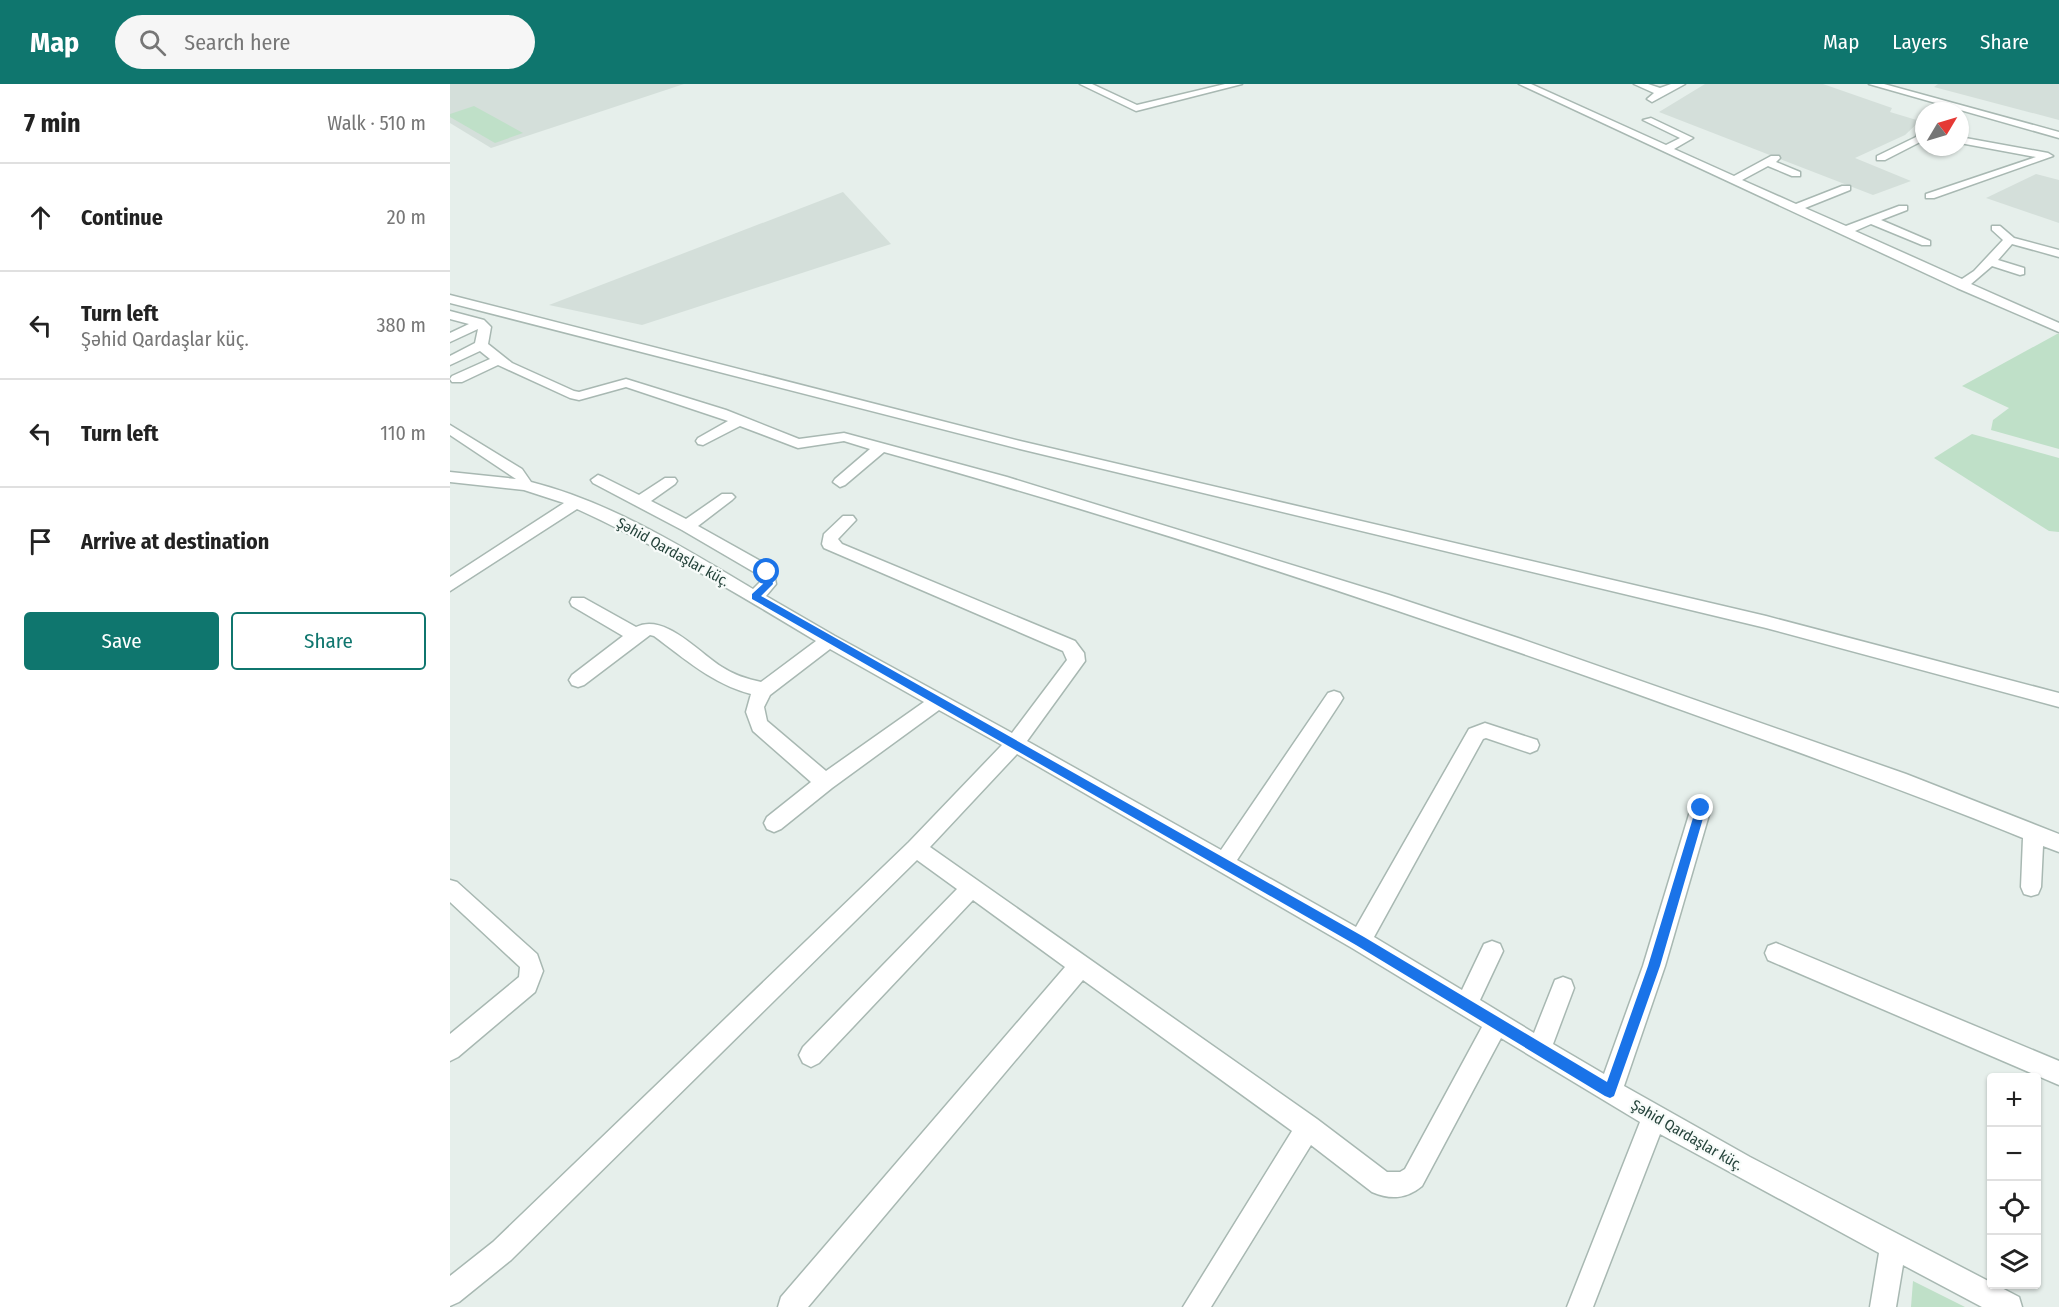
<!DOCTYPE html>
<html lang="en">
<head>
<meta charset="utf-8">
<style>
	body { margin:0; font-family:"Fira Sans Condensed",sans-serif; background:#f6f6f6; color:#222 }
	.controls { position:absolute; right:18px; bottom:18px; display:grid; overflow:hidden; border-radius:6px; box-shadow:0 2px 4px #0004 }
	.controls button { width:54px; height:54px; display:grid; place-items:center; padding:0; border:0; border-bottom:2px solid #e0e0e0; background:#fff; color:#222; font:30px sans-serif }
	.compass { position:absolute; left:1465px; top:18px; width:54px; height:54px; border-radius:50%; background:#fff; box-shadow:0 2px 4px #0004; rotate:52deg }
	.stop { position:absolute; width:18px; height:18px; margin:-14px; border:4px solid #1a73e8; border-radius:50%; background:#fff }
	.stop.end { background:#1a73e8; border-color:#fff; box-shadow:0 2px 6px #0008 }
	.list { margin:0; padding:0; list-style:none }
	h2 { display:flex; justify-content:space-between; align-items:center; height:78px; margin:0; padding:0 24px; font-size:26px }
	h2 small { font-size:20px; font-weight:400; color:#767676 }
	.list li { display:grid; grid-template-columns:39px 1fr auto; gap:18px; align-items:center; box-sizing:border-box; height:108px; padding:0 24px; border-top:2px solid #e0e0e0 }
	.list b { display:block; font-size:22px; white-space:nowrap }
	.list p { margin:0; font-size:20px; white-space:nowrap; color:#767676 }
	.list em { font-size:20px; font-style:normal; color:#767676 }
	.actions { display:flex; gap:12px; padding:18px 24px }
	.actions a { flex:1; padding:14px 0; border:2px solid #0f766e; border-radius:6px; text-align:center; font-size:21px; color:#0f766e }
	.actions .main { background:#0f766e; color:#fff }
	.icon { flex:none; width:33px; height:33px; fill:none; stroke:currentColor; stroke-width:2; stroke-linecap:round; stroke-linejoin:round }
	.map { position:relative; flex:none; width:1609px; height:1223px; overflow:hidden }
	header { display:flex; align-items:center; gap:36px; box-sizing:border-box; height:84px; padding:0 30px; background:#0f766e; color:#fff }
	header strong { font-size:28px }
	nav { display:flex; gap:33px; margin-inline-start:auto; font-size:21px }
	.search { width:420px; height:54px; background:#f6f6f6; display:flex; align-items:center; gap:15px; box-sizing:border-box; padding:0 21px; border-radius:33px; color:#767676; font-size:22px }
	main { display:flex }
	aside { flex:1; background:#fff }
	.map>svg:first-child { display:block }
</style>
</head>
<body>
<header>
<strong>Map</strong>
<div class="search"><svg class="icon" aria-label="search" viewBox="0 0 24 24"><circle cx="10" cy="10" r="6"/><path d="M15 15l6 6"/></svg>Search here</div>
<nav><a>Map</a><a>Layers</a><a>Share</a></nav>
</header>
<main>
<aside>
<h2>7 min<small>Walk · 510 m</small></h2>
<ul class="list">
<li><svg class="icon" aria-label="ahead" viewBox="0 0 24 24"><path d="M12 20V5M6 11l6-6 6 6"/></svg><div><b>Continue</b></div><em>20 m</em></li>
<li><svg class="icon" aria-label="left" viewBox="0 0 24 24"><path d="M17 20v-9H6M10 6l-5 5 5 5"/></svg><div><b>Turn left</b><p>Şəhid Qardaşlar küç.</p></div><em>380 m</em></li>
<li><svg class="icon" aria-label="left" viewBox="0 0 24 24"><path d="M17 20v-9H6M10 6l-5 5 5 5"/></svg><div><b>Turn left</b></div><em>110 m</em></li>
<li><svg class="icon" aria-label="arrive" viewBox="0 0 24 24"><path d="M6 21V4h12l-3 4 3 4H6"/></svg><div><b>Arrive at destination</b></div></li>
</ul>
<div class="actions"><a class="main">Save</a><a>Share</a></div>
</aside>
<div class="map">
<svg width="1609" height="1223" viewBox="0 0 1609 1223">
	<rect width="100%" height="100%" fill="#e6efeb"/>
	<!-- built -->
	<g fill="#d4dfda">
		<path d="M 0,0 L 234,0 L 41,64 L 0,39 Z"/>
		<path d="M 1255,0 L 1373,0 L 1442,24 L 1440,28 L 1470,37 L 1455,51 L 1405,74 L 1461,97 L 1423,111 L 1209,28 Z"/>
		<path d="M 1488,0 L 1609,0 L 1609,36 L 1484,3 Z"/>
		<path d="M 1586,90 L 1609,96 L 1609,139 L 1536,114 Z"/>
		<path d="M 393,108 L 441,160 L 192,241 L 99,221 Z"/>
	</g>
	<!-- green -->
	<g fill="#bfe0c8">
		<path d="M 24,22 L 73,49 L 45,59 L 0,33 L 0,30 Z"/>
		<path d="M 1607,250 L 1609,250 L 1609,365 L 1541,346 L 1543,336 L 1559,324 L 1512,302 Z"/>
		<path d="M 1522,350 L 1609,374 L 1609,448 L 1599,447 L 1484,374 Z"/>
		<path d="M 1463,1197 L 1515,1223 L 1461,1223 Z"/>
	</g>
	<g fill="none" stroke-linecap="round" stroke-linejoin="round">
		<defs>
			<g id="minor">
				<path d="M 630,0 L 642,0 L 687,21 L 775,0 L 792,0 L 686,27 Z"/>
				<path d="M 1069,0 L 1081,0 L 1216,61 L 1230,54 L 1193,36 L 1201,34 L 1243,54 L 1224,65 L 1284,92 L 1321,72 L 1329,72 L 1330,74 L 1326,78 L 1350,88 L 1350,92 L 1342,92 L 1318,82 L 1292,96 L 1346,120 L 1392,102 L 1400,102 L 1400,106 L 1355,124 L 1396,142 L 1449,122 L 1457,122 L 1457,126 L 1431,136 L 1480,157 L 1480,161 L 1472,161 L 1421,140 L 1405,147 L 1512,195 L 1524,187 L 1553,156 L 1542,146 L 1542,142 L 1550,142 L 1564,154 L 1609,166 L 1609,173 L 1562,160 L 1548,176 L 1574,184 L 1574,190 L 1570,191 L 1542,182 L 1521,200 L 1609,239 L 1609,248 L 1507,204 Z"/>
				<path d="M 1184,0 L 1198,0 L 1210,4 L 1221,0 L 1235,0 L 1202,18 L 1197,15 L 1204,9 Z"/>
				<path d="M 1419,0 L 1434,0 L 1609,48 L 1609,54 Z"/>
				<path d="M 1474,38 L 1474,56 L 1435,76 L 1427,76 L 1427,72 L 1466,53 L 1469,41 Z"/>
				<path d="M 1510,53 L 1598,69 L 1603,72 L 1484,114 L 1476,114 L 1476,110 L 1586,73 L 1510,59 Z"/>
				<path d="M 0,227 L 34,236 L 41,243 L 38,260 L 62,279 L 124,307 L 129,308 L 176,295 L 276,326 L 349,355 L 394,349 L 557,393 L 939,511 L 1071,555 L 1456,690 L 1609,750 L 1609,768 L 1593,762 L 1591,803 L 1588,810 L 1581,812 L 1574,810 L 1571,803 L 1573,754 C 1442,701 1309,654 1176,606 C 931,519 684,437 434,368 L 395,401 L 390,403 L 383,398 L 385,395 L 420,365 L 394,357 L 348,364 L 290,342 L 253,361 L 248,360 L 246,357 L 248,354 L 278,337 L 176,303 L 129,316 L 120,314 L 48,281 L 12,298 L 2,298 L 0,295 L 2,292 L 40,275 L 30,267 L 0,281 L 0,272 L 25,259 L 28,245 L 0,258 L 0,249 L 19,240 L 0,235 Z"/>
				<path d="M 0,341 L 72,385 L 81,398 C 160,418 233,463 303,505 L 310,498 L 309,491 L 232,446 L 143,399 L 141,396 L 148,391 L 153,393 L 189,411 L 215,394 L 225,394 L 227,397 L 225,400 L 201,417 L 236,435 L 272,410 L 282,410 L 285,413 L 282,416 L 248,442 L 323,484 L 326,500 L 316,512 L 385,552 L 562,649 L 617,576 L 613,567 L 374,464 L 372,460 L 374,450 L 393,432 L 403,432 L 406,436 L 388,455 L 392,460 L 625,557 L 634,569 L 635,577 L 577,657 L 771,766 L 878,609 L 884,607 L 890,609 L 893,614 L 890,619 L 787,776 L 906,843 L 1019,645 L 1035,639 L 1087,656 L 1089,661 L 1087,666 L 1080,669 L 1036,654 L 1033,655 L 924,853 L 1012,906 L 1034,860 L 1042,857 L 1050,860 L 1053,867 L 1030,916 L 1084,949 L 1105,896 L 1113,893 L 1121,896 L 1124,904 L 1103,960 L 1154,990 L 1193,882 L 1241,724 L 1244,718 L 1251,716 L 1258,718 L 1261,724 L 1215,882 L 1174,1002 L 1300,1073 L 1569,1213 L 1572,1223 L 1532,1223 L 1453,1181 L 1446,1223 L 1420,1223 L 1429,1169 L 1210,1050 L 1143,1223 L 1117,1223 L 1190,1038 L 1051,954 L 972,1102 C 956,1115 941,1116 922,1108 L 861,1061 L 761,1223 L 733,1223 L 842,1047 L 633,896 L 358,1223 L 328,1223 L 331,1213 L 615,883 L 523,816 L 369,979 L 361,983 L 353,979 L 349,971 L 353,963 L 507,805 L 467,776 L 61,1176 L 9,1218 L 0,1222 L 0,1192 L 43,1158 L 459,758 L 552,661 L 489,626 L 382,704 L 331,745 L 324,748 L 317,745 L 314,739 L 317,733 L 361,698 L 303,647 L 296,628 L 301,610 C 263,600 235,575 204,552 L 200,551 L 134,601 L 128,603 L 122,601 L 119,596 L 122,591 L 173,552 L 122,522 L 120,518 L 122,514 L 134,514 L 186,543 C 215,529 248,568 272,583 C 284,591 297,595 311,598 L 366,557 C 288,510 210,463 127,425 L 0,507 L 0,493 L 114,419 L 74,406 L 0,398 L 0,388 L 66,395 L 0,351 ZM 380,565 L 474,618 L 376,687 L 317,637 L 314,623 L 320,611 ZM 567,670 L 902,864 L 1032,943 L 955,1085 L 950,1088 L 937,1088 L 867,1035 L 480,763 Z"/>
				<path d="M 0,796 L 7,798 L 87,870 L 93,887 L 85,908 L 8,973 L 0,977 L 0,950 L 69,893 L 70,883 L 0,818 Z"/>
				<path d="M 1326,859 L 1609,977 L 1609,1001 L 1318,876 L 1315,869 L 1318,862 Z"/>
			</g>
			<path id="tertiary" d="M 0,211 L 570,357 L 1316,532 L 1609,609 L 1609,623 L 1316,544 L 570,365 L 0,219 Z"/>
		</defs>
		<!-- minor casing -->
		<use href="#minor" stroke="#a8b8b2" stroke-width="3"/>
		<!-- tertiary casing -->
		<use href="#tertiary" stroke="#a8b8b2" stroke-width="3"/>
		<!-- minor -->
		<use href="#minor" fill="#fff" fill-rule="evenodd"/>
		<!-- tertiary -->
		<use href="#tertiary" fill="#fff" fill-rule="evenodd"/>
	</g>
	<!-- route -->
	<path fill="#1a73e8" d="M 314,486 L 320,486 L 323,500 L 311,512 L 914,853 L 1157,998 L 1198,882 L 1246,724 L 1251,720 L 1255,721 L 1256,724 L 1210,882 L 1164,1012 L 1160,1014 L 1155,1012 L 906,861 L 302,515 L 302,510 L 314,499 Z"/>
	<g text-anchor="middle" stroke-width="4.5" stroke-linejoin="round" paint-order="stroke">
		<!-- street labels -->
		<g font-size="15" fill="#24423a" stroke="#f7fbf9">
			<text transform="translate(223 468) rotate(29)" y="5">Şəhid Qardaşlar küç.</text>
			<text transform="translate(1237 1051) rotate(30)" y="5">Şəhid Qardaşlar küç.</text>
		</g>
	</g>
</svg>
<div class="controls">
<button>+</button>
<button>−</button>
<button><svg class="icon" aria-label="locate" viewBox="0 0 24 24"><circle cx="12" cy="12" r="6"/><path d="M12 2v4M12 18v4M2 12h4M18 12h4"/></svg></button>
<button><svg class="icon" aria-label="layers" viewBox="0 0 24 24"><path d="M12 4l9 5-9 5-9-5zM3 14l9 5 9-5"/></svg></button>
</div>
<svg class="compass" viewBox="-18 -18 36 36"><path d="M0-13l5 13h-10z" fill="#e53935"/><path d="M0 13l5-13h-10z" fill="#767676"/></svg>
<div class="stop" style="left:317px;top:488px"></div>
<div class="stop end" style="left:1251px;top:724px"></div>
</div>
</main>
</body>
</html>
